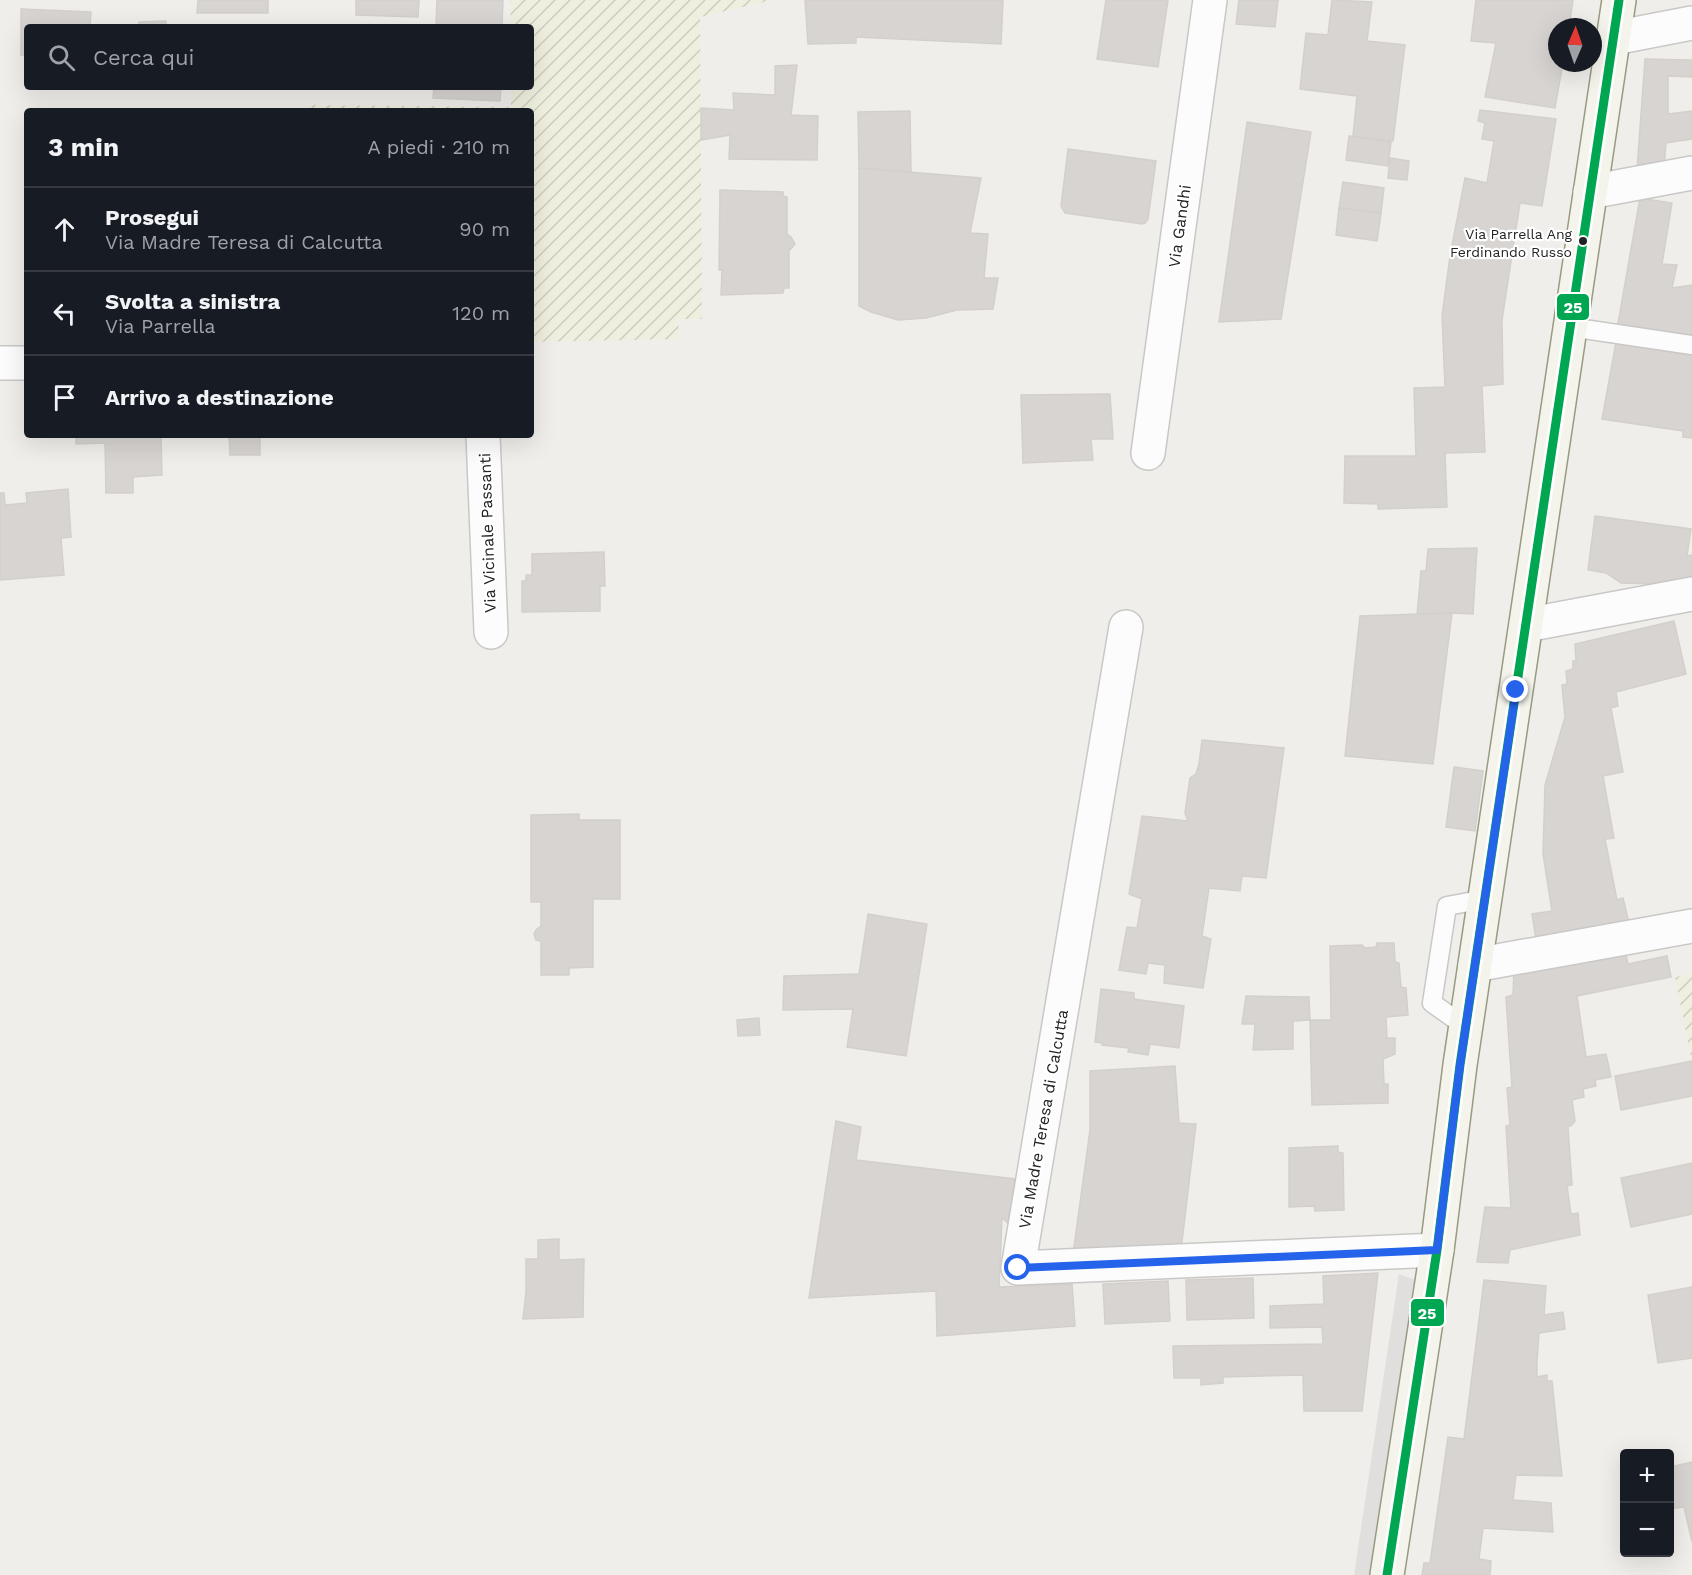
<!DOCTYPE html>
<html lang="it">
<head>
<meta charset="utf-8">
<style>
	body { margin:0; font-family:"Work Sans",sans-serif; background:#20242c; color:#f1f3f6 }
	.controls { position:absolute; right:18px; bottom:18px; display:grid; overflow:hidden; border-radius:6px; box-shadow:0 6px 24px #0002 }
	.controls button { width:54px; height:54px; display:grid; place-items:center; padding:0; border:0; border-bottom:2px solid #363941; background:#171b24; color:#f1f3f6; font:30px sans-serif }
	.compass { position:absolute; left:1548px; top:18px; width:54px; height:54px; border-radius:50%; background:#171b24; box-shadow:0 6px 24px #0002; rotate:2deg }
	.stop { position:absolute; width:18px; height:18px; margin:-14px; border:4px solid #2563eb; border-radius:50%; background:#fff }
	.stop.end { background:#2563eb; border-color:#fff; box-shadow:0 2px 6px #0008 }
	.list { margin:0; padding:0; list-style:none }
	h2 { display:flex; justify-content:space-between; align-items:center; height:78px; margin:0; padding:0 24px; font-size:26px }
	h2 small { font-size:20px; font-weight:400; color:#9ea1a6 }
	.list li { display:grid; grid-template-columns:39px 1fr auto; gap:18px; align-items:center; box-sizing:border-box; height:84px; padding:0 24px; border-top:2px solid #363941 }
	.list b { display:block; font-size:22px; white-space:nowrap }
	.list p { margin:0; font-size:20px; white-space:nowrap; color:#9ea1a6 }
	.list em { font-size:20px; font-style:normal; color:#9ea1a6 }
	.icon { flex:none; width:33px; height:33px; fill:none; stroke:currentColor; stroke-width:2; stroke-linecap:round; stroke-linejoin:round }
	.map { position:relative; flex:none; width:1692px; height:1575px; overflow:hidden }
	.search { position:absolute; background:#171b24; box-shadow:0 6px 24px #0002; left:24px; top:24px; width:510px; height:66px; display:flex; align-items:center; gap:15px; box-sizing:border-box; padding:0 21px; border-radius:6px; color:#9ea1a6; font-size:22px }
	.panel { position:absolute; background:#171b24; box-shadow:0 6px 24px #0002; left:24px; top:108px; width:510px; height:330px; border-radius:6px }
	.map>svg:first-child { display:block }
</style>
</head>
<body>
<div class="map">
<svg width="1692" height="1575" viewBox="0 0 1692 1575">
	<defs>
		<pattern id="farmland-furrows" width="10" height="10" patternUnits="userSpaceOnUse" patternTransform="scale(1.5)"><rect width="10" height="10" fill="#efefdf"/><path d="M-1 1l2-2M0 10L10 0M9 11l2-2" fill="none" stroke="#cdcdbf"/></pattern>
	</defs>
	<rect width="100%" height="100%" fill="#f0eeeb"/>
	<!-- farmland -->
	<g fill="url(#farmland-furrows)">
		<path d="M 510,0 L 772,0 L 700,17 L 702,319 L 678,319 L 679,339 L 531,342 L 531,111 L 308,111 L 308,105 L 511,107 L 511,87 L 531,87 L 531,27 L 511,27 Z"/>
		<path d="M 1692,974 L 1692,1057 L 1691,1057 L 1675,977 Z"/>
	</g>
	<!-- parking -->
	<path fill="#e0dfde" d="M 1399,1274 L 1415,1280 L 1371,1575 L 1354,1575 Z"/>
	<!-- building -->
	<g fill="#d7d4d2" stroke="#d3d0cc" stroke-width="1.5">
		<path d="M 198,0 L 268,0 L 268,13 L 197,13 Z"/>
		<path d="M 356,0 L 419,0 L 418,17 L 356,15 Z"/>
		<path d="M 437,0 L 503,0 L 502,27 L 436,27 Z"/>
		<path d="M 805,0 L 1003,0 L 1001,44 L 856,37 L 856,43 L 808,44 Z"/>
		<path d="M 1106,0 L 1168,0 L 1158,67 L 1097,59 Z"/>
		<path d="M 1239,0 L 1278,0 L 1275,27 L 1236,24 Z"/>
		<path d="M 1332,0 L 1372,2 L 1367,41 L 1405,45 L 1393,141 L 1353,136 L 1357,96 L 1300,89 L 1306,33 L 1328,35 Z"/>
		<path d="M 1476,0 L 1573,0 L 1569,27 L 1557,27 L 1557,63 L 1563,63 L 1555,108 L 1485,97 L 1496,43 L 1471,41 Z"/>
		<path d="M 21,9 L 91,12 L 90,27 L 27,27 L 27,55 L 21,55 Z"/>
		<path d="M 166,21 L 166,27 L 139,27 L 139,22 Z"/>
		<path d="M 1645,59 L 1692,60 L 1692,77 L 1668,76 L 1668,114 L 1692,111 L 1692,139 L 1666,143 L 1664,169 L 1637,169 Z"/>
		<path d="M 797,65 L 791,115 L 818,116 L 817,160 L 729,159 L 730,135 L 701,140 L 701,108 L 734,110 L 733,93 L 775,95 L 775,66 Z"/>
		<path d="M 434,87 L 501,87 L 500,101 L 433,98 Z"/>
		<path d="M 1480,110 L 1556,119 L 1542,206 L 1520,203 L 1502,320 L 1503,384 L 1482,386 L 1485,452 L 1445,453 L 1447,507 L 1378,509 L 1378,504 L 1344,503 L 1345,456 L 1416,456 L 1414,388 L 1445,387 L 1442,316 L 1450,256 L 1465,178 L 1487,183 L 1494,141 L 1482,139 L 1485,123 L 1478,121 Z"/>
		<path d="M 910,111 L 911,172 L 859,168 L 858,112 Z"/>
		<path d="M 1247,122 L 1311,132 L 1281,319 L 1219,322 Z"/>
		<path d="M 1349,136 L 1391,142 L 1388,166 L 1346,160 Z"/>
		<path d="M 1068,149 L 1156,161 L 1148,219 L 1145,223 L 1142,224 L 1065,213 L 1061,206 Z"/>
		<path d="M 1390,158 L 1409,161 L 1407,180 L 1388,178 Z"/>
		<path d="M 859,168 L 981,178 L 970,233 L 988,234 L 984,278 L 998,278 L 993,309 L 957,310 L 926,318 L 898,320 L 871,312 L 859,306 Z"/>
		<path d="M 1343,182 L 1384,188 L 1381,213 L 1339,208 Z"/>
		<path d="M 720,190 L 783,192 L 783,196 L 787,197 L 787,234 L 791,237 L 795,244 L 789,251 L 789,288 L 784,288 L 783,293 L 721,295 L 722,270 L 719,270 Z"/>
		<path d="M 1640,198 L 1672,203 L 1662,264 L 1677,265 L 1672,288 L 1692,285 L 1692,340 L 1617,329 Z"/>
		<path d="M 1339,208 L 1381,213 L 1377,241 L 1336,235 Z"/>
		<path d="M 1616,342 L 1692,354 L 1692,438 L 1683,437 L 1683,431 L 1602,419 Z"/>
		<path d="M 1110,394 L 1113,439 L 1091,439 L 1093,460 L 1023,463 L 1021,395 Z"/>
		<path d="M 76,435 L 104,435 L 104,437 L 161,435 L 162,475 L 133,477 L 133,493 L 106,493 L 105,443 L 76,444 Z"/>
		<path d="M 229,435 L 260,435 L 260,455 L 230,455 Z"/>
		<path d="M 68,489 L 71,537 L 61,538 L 64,575 L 0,580 L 0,493 L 4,493 L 5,505 L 27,503 L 26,493 Z"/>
		<path d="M 1595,516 L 1691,529 L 1687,556 L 1692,555 L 1692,585 L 1621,583 L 1606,573 L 1588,570 Z"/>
		<path d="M 1477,548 L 1473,614 L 1452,613 L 1417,615 L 1421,571 L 1426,571 L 1428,549 Z"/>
		<path d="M 604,552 L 605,586 L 600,586 L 600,611 L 522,612 L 522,581 L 526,581 L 526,575 L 532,575 L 532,554 Z"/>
		<path d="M 1452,613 L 1433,764 L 1345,756 L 1360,616 Z"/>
		<path d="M 1674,621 L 1686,674 L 1616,692 L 1618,706 L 1611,708 L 1623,772 L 1603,776 L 1614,838 L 1605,839 L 1617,900 L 1623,898 L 1629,923 L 1625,950 L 1628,964 L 1667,956 L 1671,977 L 1577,996 L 1586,1057 L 1606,1054 L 1611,1077 L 1595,1080 L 1596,1086 L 1583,1089 L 1584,1097 L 1572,1100 L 1575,1121 L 1572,1125 L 1568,1127 L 1572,1185 L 1567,1186 L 1571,1214 L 1578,1213 L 1580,1235 L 1510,1250 L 1508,1263 L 1477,1262 L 1485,1207 L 1511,1208 L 1506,1126 L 1510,1125 L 1507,1088 L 1512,1087 L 1506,997 L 1513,995 L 1514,970 L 1540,965 L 1532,914 L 1552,911 L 1543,854 L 1545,785 L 1565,717 L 1562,685 L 1567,684 L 1566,671 L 1573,669 L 1573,661 L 1576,661 L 1575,644 Z"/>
		<path d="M 1202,740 L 1284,748 L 1266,878 L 1242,876 L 1240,891 L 1209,888 L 1202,936 L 1211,939 L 1203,988 L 1164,983 L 1165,965 L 1148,963 L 1146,974 L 1119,970 L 1127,927 L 1137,928 L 1142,899 L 1129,894 L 1142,816 L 1188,821 L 1185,813 L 1190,778 L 1196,774 L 1199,764 Z"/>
		<path d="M 1454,767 L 1483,771 L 1475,831 L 1446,827 Z"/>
		<path d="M 579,814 L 579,820 L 620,820 L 620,899 L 593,899 L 593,967 L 569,968 L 569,975 L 541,975 L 541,941 L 536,940 L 534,934 L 536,930 L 541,926 L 541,902 L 531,902 L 531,815 Z"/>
		<path d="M 868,914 L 927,924 L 906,1056 L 847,1047 L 853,1009 L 783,1010 L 784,976 L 859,974 Z"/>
		<path d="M 1377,943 L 1394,943 L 1395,962 L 1399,963 L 1401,987 L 1406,988 L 1408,1015 L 1386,1017 L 1387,1038 L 1395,1038 L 1395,1054 L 1383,1059 L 1384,1084 L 1388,1084 L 1388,1103 L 1312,1105 L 1310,1020 L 1331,1020 L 1330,946 L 1362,945 L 1365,948 L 1376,947 Z"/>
		<path d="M 1101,989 L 1134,993 L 1134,999 L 1184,1006 L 1179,1048 L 1150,1044 L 1148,1055 L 1128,1052 L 1129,1048 L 1102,1045 L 1103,1043 L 1095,1042 Z"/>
		<path d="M 1246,996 L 1309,997 L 1310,1020 L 1293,1021 L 1293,1049 L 1253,1050 L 1255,1024 L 1242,1024 Z"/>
		<path d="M 759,1018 L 760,1035 L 738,1036 L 737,1020 Z"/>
		<path d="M 1692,1061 L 1692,1096 L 1621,1110 L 1615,1076 Z"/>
		<path d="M 1175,1066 L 1179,1123 L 1196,1124 L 1181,1250 L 1073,1254 L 1090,1130 L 1090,1071 Z"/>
		<path d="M 836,1121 L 861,1127 L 856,1160 L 1015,1179 L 1008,1223 L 1002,1218 L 999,1287 L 1072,1284 L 1075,1326 L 937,1336 L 936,1291 L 809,1298 Z"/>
		<path d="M 1338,1146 L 1338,1152 L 1343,1153 L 1344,1210 L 1315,1211 L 1314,1206 L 1289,1207 L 1289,1148 Z"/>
		<path d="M 1692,1163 L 1692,1214 L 1631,1227 L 1621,1178 Z"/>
		<path d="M 559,1239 L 559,1260 L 584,1259 L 583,1317 L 523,1319 L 526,1292 L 526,1259 L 538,1259 L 538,1240 Z"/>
		<path d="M 1378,1273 L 1362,1411 L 1304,1411 L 1303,1375 L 1223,1377 L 1223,1383 L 1201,1385 L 1201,1378 L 1174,1378 L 1173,1346 L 1323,1344 L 1322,1327 L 1270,1328 L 1270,1306 L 1324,1304 L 1323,1276 Z"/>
		<path d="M 1253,1278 L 1254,1318 L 1187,1320 L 1186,1280 Z"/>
		<path d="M 1484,1280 L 1546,1286 L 1544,1315 L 1563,1312 L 1565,1329 L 1539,1333 L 1537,1361 L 1537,1377 L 1547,1375 L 1547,1381 L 1552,1381 L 1562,1476 L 1516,1475 L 1513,1500 L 1551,1503 L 1553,1532 L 1483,1528 L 1479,1559 L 1491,1561 L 1490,1575 L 1422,1575 L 1424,1563 L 1430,1563 L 1448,1437 L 1464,1439 Z"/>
		<path d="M 1168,1281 L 1170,1321 L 1105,1324 L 1103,1284 Z"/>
		<path d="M 1692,1287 L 1692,1358 L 1658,1363 L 1648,1295 Z"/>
		<path d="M 1692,1462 L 1692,1542 L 1684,1507 L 1670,1509 L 1670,1467 Z"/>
	</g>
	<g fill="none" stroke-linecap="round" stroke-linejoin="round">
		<defs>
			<g id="lane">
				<path d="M 1570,327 L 1692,345"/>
				<path d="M 1466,1027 L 1432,1003 L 1447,906 L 1485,899"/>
			</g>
			<g id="street">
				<path d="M 1614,38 L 1692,23"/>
				<path d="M 1590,192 L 1692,173"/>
				<path d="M 0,363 L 27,363"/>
				<path d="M 483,435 L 491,632"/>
				<path d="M 1148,453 L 1210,0"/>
				<path d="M 1526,625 L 1692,594"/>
				<path d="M 1126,627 L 1018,1268 L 1437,1250"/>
				<path d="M 1475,965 L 1692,926"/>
			</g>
			<path id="secondary" d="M 1387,1575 L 1437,1250 L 1460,1065 L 1619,0"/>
		</defs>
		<!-- lane casing -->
		<use href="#lane" stroke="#c9c8c7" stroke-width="21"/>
		<!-- street casing -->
		<use href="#street" stroke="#c9c8c7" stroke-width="36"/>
		<!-- secondary casing -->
		<use href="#secondary" stroke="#999a82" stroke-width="36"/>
		<!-- lane -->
		<use href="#lane" stroke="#fdfcfc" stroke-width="18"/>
		<!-- street -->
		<use href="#street" stroke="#fdfcfc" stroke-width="33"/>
		<!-- secondary -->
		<use href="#secondary" stroke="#f4f4ed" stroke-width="33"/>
		<defs>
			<path id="bus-1" d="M 1387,1575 L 1437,1250 L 1460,1065 L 1619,0"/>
		</defs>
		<!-- bus-1 casing -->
		<use href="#bus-1" stroke="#fff" stroke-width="14"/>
		<!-- bus-1 -->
		<use href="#bus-1" stroke="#00a651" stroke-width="9"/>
	</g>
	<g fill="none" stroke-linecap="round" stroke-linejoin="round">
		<!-- route -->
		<path stroke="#2563eb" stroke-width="8" d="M 1018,1268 L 1437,1250 L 1460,1065 L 1516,690"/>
	</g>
	<!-- markers -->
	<circle fill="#222" stroke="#fff" stroke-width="2" cx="1583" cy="241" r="5"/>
	<g text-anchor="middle" stroke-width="4.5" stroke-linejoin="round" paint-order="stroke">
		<!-- bus labels -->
		<g font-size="14" fill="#222" stroke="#fff" text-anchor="end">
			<text x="1572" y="239">Via Parrella Ang<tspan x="1572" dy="18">Ferdinando Russo</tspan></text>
		</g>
		<!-- street labels -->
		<g font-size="16" fill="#222" stroke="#fff">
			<text transform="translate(1179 226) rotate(-82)" y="6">Via Gandhi</text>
			<text transform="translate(487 533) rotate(-92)" y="6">Via Vicinale Passanti</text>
			<text transform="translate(1043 1119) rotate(-80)" y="6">Via Madre Teresa di Calcutta</text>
		</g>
	</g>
	<g stroke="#fff" stroke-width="2">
		<rect x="1556" y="293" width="34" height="28" rx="6" fill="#00a651"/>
		<rect x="1410" y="1298" width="35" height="29" rx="6" fill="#00a651"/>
	</g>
	<g font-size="16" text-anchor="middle" font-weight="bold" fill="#fff">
		<text x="1573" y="313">25</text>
		<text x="1427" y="1319">25</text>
	</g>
</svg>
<div class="controls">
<button>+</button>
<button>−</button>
</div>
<svg class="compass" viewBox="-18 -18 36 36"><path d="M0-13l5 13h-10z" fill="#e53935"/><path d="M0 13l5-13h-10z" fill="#9ea1a6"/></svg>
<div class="stop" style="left:1018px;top:1268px"></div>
<div class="stop end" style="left:1516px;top:690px"></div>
<div class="search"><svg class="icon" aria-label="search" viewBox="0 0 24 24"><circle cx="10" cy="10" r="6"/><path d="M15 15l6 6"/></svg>Cerca qui</div>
<section class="panel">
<h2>3 min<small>A piedi · 210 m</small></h2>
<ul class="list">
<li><svg class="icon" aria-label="ahead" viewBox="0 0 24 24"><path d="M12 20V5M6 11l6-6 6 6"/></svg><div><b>Prosegui</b><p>Via Madre Teresa di Calcutta</p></div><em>90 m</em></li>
<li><svg class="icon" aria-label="left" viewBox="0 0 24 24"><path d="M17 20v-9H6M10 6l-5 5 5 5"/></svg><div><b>Svolta a sinistra</b><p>Via Parrella</p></div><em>120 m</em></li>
<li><svg class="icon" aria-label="arrive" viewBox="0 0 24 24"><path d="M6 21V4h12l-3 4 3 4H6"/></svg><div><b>Arrivo a destinazione</b></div></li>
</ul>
</section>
</div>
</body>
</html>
